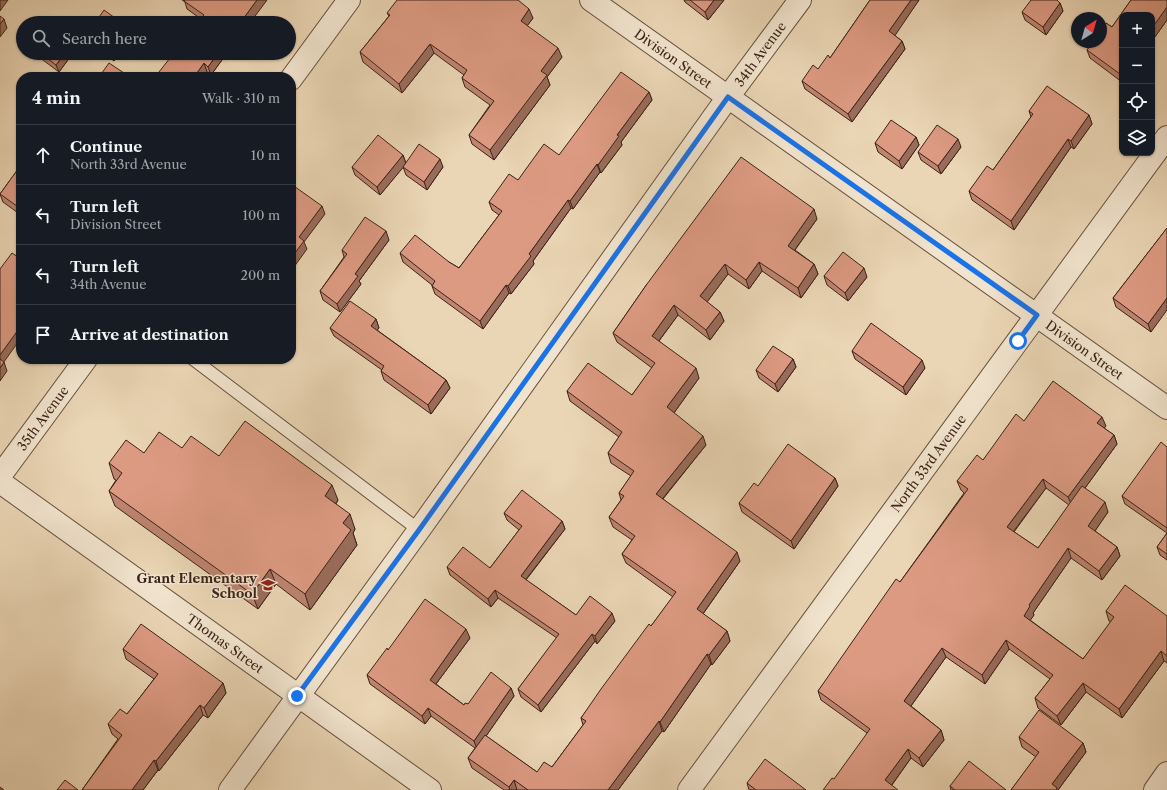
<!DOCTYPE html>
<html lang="en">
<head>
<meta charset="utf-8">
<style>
	body { margin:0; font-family:"Libre Caslon Text",serif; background:#242831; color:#f1f3f6 }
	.controls { position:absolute; right:12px; top:12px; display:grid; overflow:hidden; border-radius:8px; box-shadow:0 1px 3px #0004 }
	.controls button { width:36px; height:36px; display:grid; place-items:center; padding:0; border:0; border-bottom:1px solid #363941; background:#171b24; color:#f1f3f6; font:20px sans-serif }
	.compass { position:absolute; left:1071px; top:12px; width:36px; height:36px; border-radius:50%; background:#171b24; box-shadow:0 1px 3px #0004; rotate:37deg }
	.stop { position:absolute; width:12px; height:12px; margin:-9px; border:3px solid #1a73e8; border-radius:50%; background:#fff }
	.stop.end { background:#1a73e8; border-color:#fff; box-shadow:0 1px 4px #0008 }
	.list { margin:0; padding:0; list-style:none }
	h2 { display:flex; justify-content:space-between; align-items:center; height:52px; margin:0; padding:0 16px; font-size:17px }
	h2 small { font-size:13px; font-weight:400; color:#9ea1a6 }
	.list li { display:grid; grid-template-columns:26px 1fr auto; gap:12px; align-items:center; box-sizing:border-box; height:60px; padding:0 16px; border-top:1px solid #363941 }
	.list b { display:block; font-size:15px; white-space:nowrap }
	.list p { margin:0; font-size:13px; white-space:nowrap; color:#9ea1a6 }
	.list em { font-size:13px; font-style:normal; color:#9ea1a6 }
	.icon { flex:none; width:22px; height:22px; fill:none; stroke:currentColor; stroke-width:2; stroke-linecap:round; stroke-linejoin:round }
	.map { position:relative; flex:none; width:1167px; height:790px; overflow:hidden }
	.search { position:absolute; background:#171b24; box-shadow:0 1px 3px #0004; left:16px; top:16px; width:280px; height:44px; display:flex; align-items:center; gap:10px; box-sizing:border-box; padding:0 14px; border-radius:22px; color:#9ea1a6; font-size:15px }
	.panel { position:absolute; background:#171b24; box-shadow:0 1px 3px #0004; left:16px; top:72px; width:280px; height:292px; border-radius:16px }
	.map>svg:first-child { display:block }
</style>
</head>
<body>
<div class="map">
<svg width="1167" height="790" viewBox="0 0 1167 790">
	<rect width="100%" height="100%" fill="#ead5b4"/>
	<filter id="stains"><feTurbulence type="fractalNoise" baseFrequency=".005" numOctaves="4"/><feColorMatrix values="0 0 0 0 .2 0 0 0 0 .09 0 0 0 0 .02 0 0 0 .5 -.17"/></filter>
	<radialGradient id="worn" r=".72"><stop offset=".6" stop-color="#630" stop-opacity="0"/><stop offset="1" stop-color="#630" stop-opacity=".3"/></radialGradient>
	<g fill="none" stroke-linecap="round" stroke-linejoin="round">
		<defs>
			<path id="service" d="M 193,359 L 419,530"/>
			<g id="minor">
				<path id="s1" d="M 591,0 L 1167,408"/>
				<path d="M 291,79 L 349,0"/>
				<path id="s2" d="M 0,476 L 86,359"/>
				<path id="s3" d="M 0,482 L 430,790"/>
				<path id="s4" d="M 230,790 L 419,530 L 728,97 L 800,0"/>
				<path id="s5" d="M 689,790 L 1167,137"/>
				<path d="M 1155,790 L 1167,773"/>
			</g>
		</defs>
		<!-- service casing -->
		<use href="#service" stroke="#68503e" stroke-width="14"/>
		<!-- minor casing -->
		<use href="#minor" stroke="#68503e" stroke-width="24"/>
		<!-- service -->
		<use href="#service" stroke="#f1e4ce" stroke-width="12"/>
		<!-- minor -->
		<use href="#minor" stroke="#f1e4ce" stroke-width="22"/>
	</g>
	<!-- wall -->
	<g fill="#bd8470" stroke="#3c2317" fill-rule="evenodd">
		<path d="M 182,0 L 267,0 L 201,19 L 187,9 L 185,2 Z"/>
		<path d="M 684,0 L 724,0 L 708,20 L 685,2 Z"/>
		<path d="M 870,0 L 919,0 L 894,35 L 902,41 L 905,49 L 852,122 L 805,89 L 802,81 L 818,69 L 830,58 Z"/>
		<path d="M 1131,0 L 1167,0 L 1167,20 L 1152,41 L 1152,15 L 1122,15 L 1122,82 L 1090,58 L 1087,50 L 1093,42 L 1101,42 L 1101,31 L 1106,23 L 1112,27 Z"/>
		<path d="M 1060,3 L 1063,11 L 1046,35 L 1025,20 L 1022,12 Z"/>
		<path d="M 387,13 L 533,18 L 527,26 L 562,57 L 547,77 L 550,85 L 494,160 L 472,144 L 469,135 L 490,105 L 465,87 L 462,78 L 464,75 L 434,53 L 402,93 L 363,62 L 360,52 L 389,16 Z"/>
		<path d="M 38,53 L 73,53 L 59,72 L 39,57 Z"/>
		<path d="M 103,53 L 119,53 L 114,61 Z"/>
		<path d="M 227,53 L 211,75 L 207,72 L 203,77 L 155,77 Z"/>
		<path d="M 649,92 L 652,100 L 621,142 L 622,145 L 601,173 L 600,172 L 573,209 L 571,208 L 533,261 L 534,264 L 511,294 L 509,293 L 483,329 L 435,294 L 432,286 L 432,285 L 403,262 L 400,253 L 449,262 L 459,268 L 499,215 L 492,210 L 489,202 L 518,180 L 559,155 Z"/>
		<path d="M 1029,111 L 1089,115 L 1092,124 L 1074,149 L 1071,147 L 1014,230 L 972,200 L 969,191 L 993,170 L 1031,117 Z"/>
		<path d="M 916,137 L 919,145 L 902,169 L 878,152 L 875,143 Z"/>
		<path d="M 961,147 L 941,174 L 921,160 L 918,152 Z"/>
		<path d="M 403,155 L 406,163 L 443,167 L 427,190 L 406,175 L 403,167 L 380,195 L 355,175 L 352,167 Z"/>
		<path d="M 21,165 L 21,215 L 3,202 L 0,194 Z"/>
		<path d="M 817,219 L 795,250 L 814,264 L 818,274 L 801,298 L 762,271 L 749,289 L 728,274 L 707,302 L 720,312 L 724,321 L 710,340 L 678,315 L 659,341 L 699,378 L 674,413 L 706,445 L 663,499 L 740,561 L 703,614 L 727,631 L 730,641 L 712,665 L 711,664 L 664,732 L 662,731 L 618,790 L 504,790 L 472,768 L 468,758 L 475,748 L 431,716 L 425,724 L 370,684 L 367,675 L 388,650 L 470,638 L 436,684 L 464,705 L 468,704 L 511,688 L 514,696 L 486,736 L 537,772 L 552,767 L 583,725 L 581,718 L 651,626 L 673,597 L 626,563 L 622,554 L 632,540 L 613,527 L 609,517 L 621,500 L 619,493 L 631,476 L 611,463 L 608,453 L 619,437 L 570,401 L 567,391 L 632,395 L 652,368 L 617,342 L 613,333 L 647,284 Z"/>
		<path d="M 1167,228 L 1151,332 L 1116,307 L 1113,298 Z"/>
		<path d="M 389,240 L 359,281 L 361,284 L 340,312 L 323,300 L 320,291 L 344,257 L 342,250 Z"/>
		<path d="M 824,276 L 867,277 L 848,301 L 827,285 Z"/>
		<path d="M 376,319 L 379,328 L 377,330 L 446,380 L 450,388 L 431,414 L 384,380 L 381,371 L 382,370 L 334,336 L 330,328 Z"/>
		<path d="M 852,351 L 925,368 L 906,395 L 855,359 Z"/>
		<path d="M 793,359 L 796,367 L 778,392 L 759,378 L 756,370 Z"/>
		<path d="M 1024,421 L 1106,426 L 1104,428 L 1114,435 L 1117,444 L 1085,488 L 1108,512 L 1095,531 L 1117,547 L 1120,556 L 1102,580 L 1071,558 L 1033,613 L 1034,615 L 1030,620 L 1083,659 L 1111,622 L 1109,621 L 1106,611 L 1167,616 L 1167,663 L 1164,661 L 1122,718 L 1086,692 L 1061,725 L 1038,708 L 1035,698 L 1050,679 L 1009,649 L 985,684 L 946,657 L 911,706 L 941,730 L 944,740 L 923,767 L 911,758 L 892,785 L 867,733 L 821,700 L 818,691 L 900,582 L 964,493 L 961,490 L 957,481 L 983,460 ZM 1046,488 L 1069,505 L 1038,548 L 1014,532 Z"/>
		<path d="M 1167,447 L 1167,560 L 1160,555 L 1157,547 L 1167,533 L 1125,504 L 1122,496 Z"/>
		<path d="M 182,448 L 219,456 L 338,500 L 336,504 L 355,529 L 353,533 L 357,545 L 310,610 L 276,584 L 258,609 L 115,506 L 109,491 L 116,480 L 114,479 L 109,463 L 144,453 Z"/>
		<path d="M 835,478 L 838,486 L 794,549 L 742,512 L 739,503 L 758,486 Z"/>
		<path d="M 504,513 L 562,521 L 565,529 L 526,580 L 576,615 L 615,621 L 597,644 L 595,641 L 541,712 L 521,697 L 518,689 L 557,638 L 498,598 L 491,607 L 450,575 L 447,567 L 490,568 L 519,530 L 507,520 Z"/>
		<path d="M 123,649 L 223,683 L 226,693 L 208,718 L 203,715 L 159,771 L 158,770 L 143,790 L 82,790 L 118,739 L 112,734 L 108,724 L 127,714 L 154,679 L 126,659 Z"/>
		<path d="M 1019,737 L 1083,743 L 1086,752 L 1058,790 L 1011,790 L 1036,757 L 1022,747 Z"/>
		<path d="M 747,783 L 806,790 L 749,790 Z"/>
		<path d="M 950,786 L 1006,790 L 951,790 Z"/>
	</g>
	<!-- shaded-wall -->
	<g fill="#9a6c5b" stroke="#3c2317">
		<path d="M 0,0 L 8,0 L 0,11 Z"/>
		<path d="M 257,0 L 267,0 L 250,23 L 240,23 Z"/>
		<path d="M 714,0 L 724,0 L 708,20 L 705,12 Z"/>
		<path d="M 911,0 L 919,0 L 892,40 L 889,31 Z"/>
		<path d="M 1060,3 L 1063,11 L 1046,35 L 1043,27 Z"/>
		<path d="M 1167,7 L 1167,20 L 1152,41 L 1152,28 Z"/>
		<path d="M 529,9 L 533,18 L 524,30 L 521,21 Z"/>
		<path d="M 4,19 L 7,28 L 0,37 L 0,24 Z"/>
		<path d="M 902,41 L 905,49 L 852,122 L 848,114 Z"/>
		<path d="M 430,44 L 434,53 L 402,93 L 399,84 Z"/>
		<path d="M 558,48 L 562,57 L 547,77 L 550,85 L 494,160 L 490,150 L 541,71 Z"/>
		<path d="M 65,53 L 73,53 L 59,72 L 56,65 Z"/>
		<path d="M 111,53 L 119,53 L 114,61 Z"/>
		<path d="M 218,53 L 227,53 L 211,75 L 208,67 Z"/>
		<path d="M 204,63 L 207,72 L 203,77 L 194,77 Z"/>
		<path d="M 1122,71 L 1122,80 L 1120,74 Z"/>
		<path d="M 649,92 L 652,100 L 621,142 L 622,145 L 601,173 L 598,165 L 617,135 Z"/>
		<path d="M 1089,115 L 1092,124 L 1074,149 L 1071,141 Z"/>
		<path d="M 916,137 L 919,145 L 902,169 L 899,161 Z"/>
		<path d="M 958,139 L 961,147 L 941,174 L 938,166 Z"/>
		<path d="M 1068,139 L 1071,147 L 1014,230 L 1011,221 Z"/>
		<path d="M 403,155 L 406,164 L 380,195 L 377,187 Z"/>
		<path d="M 440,159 L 443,167 L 427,190 L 424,182 Z"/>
		<path d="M 597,164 L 600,172 L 573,209 L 570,201 Z"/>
		<path d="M 568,200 L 571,208 L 533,261 L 534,264 L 511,294 L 508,286 L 529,254 Z"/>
		<path d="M 322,206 L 325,214 L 304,242 L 307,249 L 291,271 L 291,258 L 299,237 Z"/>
		<path d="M 814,209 L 817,219 L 791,255 L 788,246 Z"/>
		<path d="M 386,231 L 389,240 L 359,281 L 361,284 L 340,312 L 337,304 L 355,274 Z"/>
		<path d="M 759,262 L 762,271 L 749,289 L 746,280 Z"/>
		<path d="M 725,264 L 728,274 L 704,306 L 700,296 Z"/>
		<path d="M 814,264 L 818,274 L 801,298 L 798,288 Z"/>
		<path d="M 864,268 L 867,277 L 848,301 L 845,293 Z"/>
		<path d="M 506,285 L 509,293 L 483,329 L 480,321 Z"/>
		<path d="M 1167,298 L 1167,310 L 1151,332 L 1148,324 Z"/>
		<path d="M 674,305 L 678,315 L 655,346 L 652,336 Z"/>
		<path d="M 720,312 L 724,321 L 710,340 L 706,330 Z"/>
		<path d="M 376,319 L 379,328 L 374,334 L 371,326 Z"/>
		<path d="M 21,326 L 21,338 L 1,366 L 0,363 L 0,355 Z"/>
		<path d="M 793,359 L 796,367 L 778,392 L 775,384 Z"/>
		<path d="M 922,360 L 925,368 L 906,395 L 903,387 Z"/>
		<path d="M 4,362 L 7,371 L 0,381 L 0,368 Z"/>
		<path d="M 696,368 L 699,378 L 671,417 L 667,407 Z"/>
		<path d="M 446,380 L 450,388 L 431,414 L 428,405 Z"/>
		<path d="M 1102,417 L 1106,426 L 1101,432 L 1097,423 Z"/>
		<path d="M 1114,435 L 1117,444 L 1072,506 L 1068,497 Z"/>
		<path d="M 703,436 L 706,445 L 659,503 L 656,494 Z"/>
		<path d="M 835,478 L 838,486 L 794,549 L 791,541 Z"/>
		<path d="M 1043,479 L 1046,488 L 1010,536 L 1007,527 Z"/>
		<path d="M 332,485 L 338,500 L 330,511 L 325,496 Z"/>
		<path d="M 1105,502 L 1108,512 L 1092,535 L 1088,526 Z"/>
		<path d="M 350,514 L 355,529 L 353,533 L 357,545 L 310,610 L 305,594 L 343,523 Z"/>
		<path d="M 562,521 L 565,529 L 523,583 L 521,576 Z"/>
		<path d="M 1117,547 L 1120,556 L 1102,580 L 1099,571 Z"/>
		<path d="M 1068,548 L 1071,558 L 1033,613 L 1034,615 L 1027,625 L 1024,616 L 1029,605 Z"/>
		<path d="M 737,552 L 740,561 L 700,618 L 697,609 Z"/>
		<path d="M 270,569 L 276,584 L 258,609 L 252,594 Z"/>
		<path d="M 495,590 L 498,598 L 491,607 L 488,599 Z"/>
		<path d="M 612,613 L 615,621 L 597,644 L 595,636 Z"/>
		<path d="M 466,629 L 470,638 L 433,688 L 430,680 Z"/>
		<path d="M 727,631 L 730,641 L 712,665 L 709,655 Z"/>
		<path d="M 592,634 L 595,641 L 541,712 L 538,705 Z"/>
		<path d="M 1006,640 L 1009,649 L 985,684 L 982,675 Z"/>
		<path d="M 942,648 L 946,657 L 908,710 L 904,701 Z"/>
		<path d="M 1161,651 L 1164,661 L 1122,718 L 1119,709 Z"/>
		<path d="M 707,654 L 711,664 L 664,732 L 660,722 Z"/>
		<path d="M 223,683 L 226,693 L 208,718 L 204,708 Z"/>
		<path d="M 1083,683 L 1086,692 L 1061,725 L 1057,716 Z"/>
		<path d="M 511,688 L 514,696 L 477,749 L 474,741 Z"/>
		<path d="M 200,705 L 203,715 L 159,771 L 156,761 Z"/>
		<path d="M 428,708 L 431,716 L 425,724 L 422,716 Z"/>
		<path d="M 659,721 L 662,731 L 618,790 L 608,790 Z"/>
		<path d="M 941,730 L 944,740 L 923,767 L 919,758 Z"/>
		<path d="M 1083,743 L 1086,752 L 1058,790 L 1054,790 L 1052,784 Z"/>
		<path d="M 908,749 L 911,758 L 888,790 L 885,780 Z"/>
		<path d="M 154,760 L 158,770 L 143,790 L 132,790 Z"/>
		<path d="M 514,780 L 517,790 L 510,790 L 509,787 Z"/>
	</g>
	<!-- building -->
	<g fill="#dc9a82" stroke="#3c2317">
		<path d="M 185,0 L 257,0 L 240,23 L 197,23 L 204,15 L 184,1 Z"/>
		<path d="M 397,0 L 518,0 L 529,9 L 521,21 L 558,48 L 541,71 L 547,75 L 490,150 L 469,135 L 494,101 L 462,78 L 467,70 L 430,44 L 399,84 L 360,52 L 390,15 L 387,13 Z"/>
		<path d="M 690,0 L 714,0 L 705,12 Z"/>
		<path d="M 870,0 L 911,0 L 889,31 L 902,41 L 848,114 L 802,81 L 813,65 L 818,69 L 828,55 L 830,58 Z"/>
		<path d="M 1031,0 L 1057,0 L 1060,3 L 1043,27 L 1022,12 Z"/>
		<path d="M 1131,0 L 1167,0 L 1167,7 L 1152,28 L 1152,15 L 1122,15 L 1122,71 L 1120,74 L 1087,50 L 1093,42 L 1101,42 L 1101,31 L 1106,23 L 1112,27 Z"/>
		<path d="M 104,10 L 122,23 L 95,23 Z"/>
		<path d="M 0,16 L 4,19 L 0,24 Z"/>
		<path d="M 40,53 L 65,53 L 56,65 Z"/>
		<path d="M 174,53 L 218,53 L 208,67 L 204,63 L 194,77 L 155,77 Z"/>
		<path d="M 109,63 L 130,77 L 99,77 Z"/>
		<path d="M 621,72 L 649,92 L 617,135 L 619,136 L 598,165 L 597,164 L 570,201 L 568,200 L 529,254 L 531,256 L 508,286 L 506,285 L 480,321 L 432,286 L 435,281 L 400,253 L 415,235 L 449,262 L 459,268 L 502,211 L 489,202 L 509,174 L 518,180 L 544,144 L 559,155 Z"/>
		<path d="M 1047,86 L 1089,115 L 1071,141 L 1068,139 L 1011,221 L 969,191 L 987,166 L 993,170 L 1033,114 L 1029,111 Z"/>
		<path d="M 891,120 L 916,137 L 899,161 L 875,143 Z"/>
		<path d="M 937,125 L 958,139 L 938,166 L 918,152 Z"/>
		<path d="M 378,135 L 403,155 L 377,187 L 352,167 Z"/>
		<path d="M 419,144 L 440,159 L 424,182 L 403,167 Z"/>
		<path d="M 741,157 L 814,209 L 788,246 L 814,264 L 798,288 L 759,262 L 746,280 L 725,264 L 700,296 L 720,312 L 706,330 L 674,305 L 652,336 L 696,368 L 667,407 L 703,436 L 656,494 L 737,552 L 697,609 L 727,631 L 709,655 L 707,654 L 660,722 L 659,721 L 608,790 L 528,790 L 514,780 L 509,787 L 468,758 L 485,735 L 537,772 L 544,762 L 552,767 L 586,721 L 581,718 L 601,689 L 649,624 L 651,626 L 676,592 L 622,554 L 635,536 L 609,517 L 624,496 L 619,493 L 634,471 L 608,453 L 622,432 L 567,391 L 588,363 L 632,395 L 655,363 L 613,333 L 647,284 Z"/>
		<path d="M 21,165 L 21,209 L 0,194 Z"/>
		<path d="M 291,184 L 322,206 L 299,237 L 304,241 L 291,258 Z"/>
		<path d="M 365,217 L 386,231 L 355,274 L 358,276 L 337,304 L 320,291 L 347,254 L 342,250 Z"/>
		<path d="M 1167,228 L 1167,298 L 1148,324 L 1113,298 Z"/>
		<path d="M 21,252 L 21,326 L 0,355 L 0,269 L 12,253 L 18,257 Z"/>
		<path d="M 843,252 L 864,268 L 845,293 L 824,276 Z"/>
		<path d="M 350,301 L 376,319 L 371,326 L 446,380 L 428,405 L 381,371 L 384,366 L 330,328 Z"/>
		<path d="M 871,323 L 922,360 L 903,387 L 852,351 Z"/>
		<path d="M 773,346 L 793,359 L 775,384 L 756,370 Z"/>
		<path d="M 0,359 L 4,362 L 0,368 Z"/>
		<path d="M 1053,381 L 1102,417 L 1097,423 L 1114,435 L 1068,497 L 1043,479 L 1007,527 L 1038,548 L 1082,486 L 1105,502 L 1088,526 L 1117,547 L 1099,571 L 1068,548 L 1029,605 L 1030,606 L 1024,616 L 1083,659 L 1114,617 L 1106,611 L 1125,585 L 1167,616 L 1167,656 L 1161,651 L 1119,709 L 1083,683 L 1057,716 L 1035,698 L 1053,675 L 1006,640 L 982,675 L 942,648 L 904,701 L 941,730 L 919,758 L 908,749 L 885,780 L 898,790 L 823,790 L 832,778 L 834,779 L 870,729 L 818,691 L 896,579 L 900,582 L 968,489 L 957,481 L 977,455 L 983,460 L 1016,414 L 1024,421 Z"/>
		<path d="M 245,421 L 332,485 L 325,496 L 350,514 L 343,523 L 351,530 L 305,594 L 270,569 L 252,594 L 109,491 L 122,473 L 109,463 L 126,440 L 144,453 L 159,432 L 182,448 L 191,436 L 219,456 Z"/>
		<path d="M 1161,442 L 1167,447 L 1167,528 L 1122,496 Z"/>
		<path d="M 788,444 L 835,478 L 791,541 L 739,503 L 754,483 L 758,486 Z"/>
		<path d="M 522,490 L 562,521 L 521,576 L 576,615 L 590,596 L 612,613 L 595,636 L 592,634 L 538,705 L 518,689 L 559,634 L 495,590 L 488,599 L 447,567 L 463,547 L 490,568 L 522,526 L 504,513 Z"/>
		<path d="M 1167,533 L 1167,554 L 1157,547 Z"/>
		<path d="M 425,599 L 466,629 L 430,680 L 464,705 L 465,703 L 468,704 L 491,672 L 511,688 L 474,741 L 428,708 L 422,716 L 367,675 L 387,648 L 388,650 Z"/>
		<path d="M 141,624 L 223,683 L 204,708 L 200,705 L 156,761 L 154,760 L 132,790 L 82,790 L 122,735 L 108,724 L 120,709 L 127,714 L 158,674 L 123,649 Z"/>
		<path d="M 1039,710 L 1083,743 L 1052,784 L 1057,788 L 1056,790 L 1011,790 L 1039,752 L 1019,737 Z"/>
		<path d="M 765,759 L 806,790 L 756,790 L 747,783 Z"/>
		<path d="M 969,761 L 1006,790 L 955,790 L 950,786 Z"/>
		<path d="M 65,780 L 78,790 L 57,790 Z"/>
		<path d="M 0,787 L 4,790 L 0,790 Z"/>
	</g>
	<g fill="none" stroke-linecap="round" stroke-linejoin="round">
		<!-- route -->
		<path stroke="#1a73e8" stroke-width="5" d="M 297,696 L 419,530 L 728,97 L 1037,315 L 1018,341"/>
	</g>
	<!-- icons -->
	<defs>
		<symbol id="school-bare" viewBox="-9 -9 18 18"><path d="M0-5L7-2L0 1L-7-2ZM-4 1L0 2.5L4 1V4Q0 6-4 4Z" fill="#8f2418" stroke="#f1e4ce" stroke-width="2.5" paint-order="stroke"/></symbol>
	</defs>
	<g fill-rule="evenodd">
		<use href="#school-bare" x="258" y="575" width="20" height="20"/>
	</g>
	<g text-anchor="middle" stroke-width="3" stroke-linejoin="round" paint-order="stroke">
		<!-- street labels -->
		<g font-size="13" fill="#3c2317" stroke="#f1e4ce">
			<text dy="5" stroke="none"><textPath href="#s4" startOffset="907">34th Avenue</textPath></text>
			<text dy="5" stroke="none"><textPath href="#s1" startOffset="101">Division Street</textPath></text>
			<text dy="5" stroke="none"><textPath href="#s1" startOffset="605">Division Street</textPath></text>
			<text dy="5" stroke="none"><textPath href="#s2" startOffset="72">35th Avenue</textPath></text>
			<text dy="5" stroke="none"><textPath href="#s5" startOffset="405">North 33rd Avenue</textPath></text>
			<text dy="5" stroke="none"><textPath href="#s3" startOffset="277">Thomas Street</textPath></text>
		</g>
		<!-- poi labels -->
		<g font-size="13" font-weight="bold" fill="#3c2317" stroke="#f1e4ce" text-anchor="end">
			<text x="257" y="583">Grant Elementary<tspan x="257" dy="15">School</tspan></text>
		</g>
	</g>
	<rect width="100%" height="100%" filter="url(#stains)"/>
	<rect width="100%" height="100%" fill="url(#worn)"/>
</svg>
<div class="controls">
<button>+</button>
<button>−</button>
<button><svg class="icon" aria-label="locate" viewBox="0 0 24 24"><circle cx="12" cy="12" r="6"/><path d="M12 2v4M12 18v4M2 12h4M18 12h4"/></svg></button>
<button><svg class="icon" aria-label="layers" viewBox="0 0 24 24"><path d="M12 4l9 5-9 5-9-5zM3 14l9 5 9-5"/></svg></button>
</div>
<svg class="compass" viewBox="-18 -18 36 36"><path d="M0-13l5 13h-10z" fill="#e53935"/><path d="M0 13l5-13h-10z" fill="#9ea1a6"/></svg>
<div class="stop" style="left:1018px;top:341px"></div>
<div class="stop end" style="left:297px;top:696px"></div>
<div class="search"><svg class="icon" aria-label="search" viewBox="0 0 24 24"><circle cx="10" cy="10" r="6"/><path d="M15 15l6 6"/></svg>Search here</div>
<section class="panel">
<h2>4 min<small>Walk · 310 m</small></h2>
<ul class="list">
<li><svg class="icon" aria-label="ahead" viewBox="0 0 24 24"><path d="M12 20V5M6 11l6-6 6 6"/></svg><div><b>Continue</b><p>North 33rd Avenue</p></div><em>10 m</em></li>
<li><svg class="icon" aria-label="left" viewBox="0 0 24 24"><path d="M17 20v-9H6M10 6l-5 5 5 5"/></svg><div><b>Turn left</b><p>Division Street</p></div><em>100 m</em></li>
<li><svg class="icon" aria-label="left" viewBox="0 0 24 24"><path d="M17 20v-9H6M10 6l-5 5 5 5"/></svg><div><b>Turn left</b><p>34th Avenue</p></div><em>200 m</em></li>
<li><svg class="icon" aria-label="arrive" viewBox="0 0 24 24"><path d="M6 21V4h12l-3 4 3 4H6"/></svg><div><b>Arrive at destination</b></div></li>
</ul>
</section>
</div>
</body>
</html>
